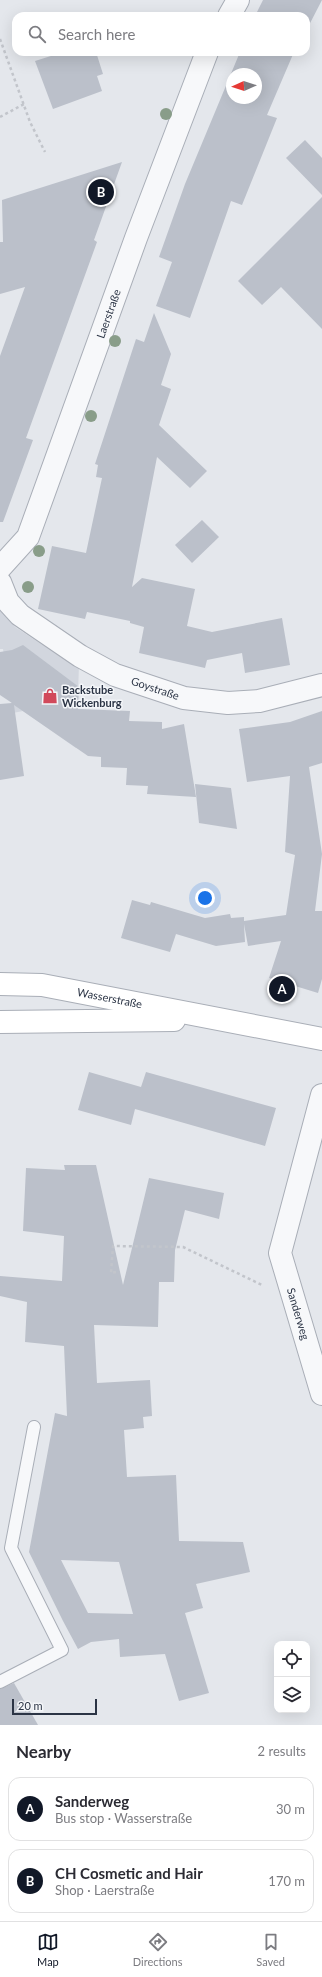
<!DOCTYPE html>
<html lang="en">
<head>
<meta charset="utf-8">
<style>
	body { margin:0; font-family:Lato,sans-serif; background:#f2f2f3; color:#2b2b33 }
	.controls { position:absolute; right:12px; bottom:12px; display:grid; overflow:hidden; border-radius:8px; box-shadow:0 4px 16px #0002 }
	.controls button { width:36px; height:36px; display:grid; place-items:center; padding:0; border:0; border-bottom:1px solid #e1e1e2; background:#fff; color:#2b2b33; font:20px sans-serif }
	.compass { position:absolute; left:226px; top:68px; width:36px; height:36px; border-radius:50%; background:#fff; box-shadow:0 4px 16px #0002; rotate:267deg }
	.scale { position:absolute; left:12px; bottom:10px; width:85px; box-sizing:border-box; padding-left:4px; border:2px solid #2b3445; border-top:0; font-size:11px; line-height:14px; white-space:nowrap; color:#2b3445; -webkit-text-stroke:3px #f4f6f9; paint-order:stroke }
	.you { position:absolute; left:205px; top:898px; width:14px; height:14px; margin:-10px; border:3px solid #fff; border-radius:50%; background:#1a73e8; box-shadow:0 0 0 6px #1a73e833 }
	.badge { display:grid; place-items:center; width:26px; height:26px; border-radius:50%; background:#111827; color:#fff; font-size:13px; font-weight:700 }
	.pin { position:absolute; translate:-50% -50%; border:2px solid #fff; box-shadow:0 1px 4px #0006 }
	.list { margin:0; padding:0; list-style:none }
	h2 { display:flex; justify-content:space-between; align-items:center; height:52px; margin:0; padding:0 16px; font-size:17px }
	h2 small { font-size:13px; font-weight:400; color:#7c7c81 }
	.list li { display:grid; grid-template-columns:26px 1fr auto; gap:12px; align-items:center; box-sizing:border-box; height:64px; margin:0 8px 8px; padding:0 8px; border:1px solid #e1e1e2; border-radius:12px }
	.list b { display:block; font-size:15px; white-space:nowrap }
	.list p { margin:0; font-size:13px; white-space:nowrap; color:#7c7c81 }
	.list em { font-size:13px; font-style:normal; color:#7c7c81 }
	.icon { flex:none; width:22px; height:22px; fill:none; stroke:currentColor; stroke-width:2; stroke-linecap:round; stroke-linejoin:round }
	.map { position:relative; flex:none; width:322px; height:1725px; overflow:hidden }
	.search { position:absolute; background:#fff; box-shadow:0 4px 16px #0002; left:12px; right:12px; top:12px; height:44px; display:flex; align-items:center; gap:10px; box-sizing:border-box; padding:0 14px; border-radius:12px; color:#7c7c81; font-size:15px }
	.sheet { height:196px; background:#fff }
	nav { display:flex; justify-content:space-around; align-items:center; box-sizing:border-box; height:56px; border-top:1px solid #e1e1e2; background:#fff; font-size:11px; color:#7c7c81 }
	nav a { display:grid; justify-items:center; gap:2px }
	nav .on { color:#111827 }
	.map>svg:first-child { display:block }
</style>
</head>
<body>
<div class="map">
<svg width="322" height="1725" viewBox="0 0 322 1725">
	<rect width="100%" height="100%" fill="#e4e7ec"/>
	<!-- built -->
	<path fill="#d2d6de" d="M 0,607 L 15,627 L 55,653 L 79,665 L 76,748 L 23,711 L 13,713 L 3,649 L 0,649 Z"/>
	<!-- building -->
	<g fill="#bbc0ca" fill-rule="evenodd">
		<path d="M 263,0 L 322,0 L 306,31 L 306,16 L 255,16 Z"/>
		<path d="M 53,52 L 96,52 L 103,74 L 97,76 L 102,91 L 53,109 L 35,61 L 54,55 Z"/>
		<path d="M 240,52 L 294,52 L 267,115 L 277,118 L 242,205 L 231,201 L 190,318 L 156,306 L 172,262 L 159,257 L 185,184 ZM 232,74 L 256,74 L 256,98 L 232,98 Z"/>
		<path d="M 305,140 L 322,158 L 322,195 L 286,158 Z"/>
		<path d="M 122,162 L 94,240 L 97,242 L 26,438 L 33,440 L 3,522 L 0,522 L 0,356 L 25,287 L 0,294 L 0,242 L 3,242 L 2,200 Z"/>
		<path d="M 322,197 L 322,329 L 281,287 L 262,305 L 238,281 Z"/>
		<path d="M 154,313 L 171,354 L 161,385 L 171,389 L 159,425 L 207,471 L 190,488 L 157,457 L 132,587 L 142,578 L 195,589 L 187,626 L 212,632 L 282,618 L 290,665 L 245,673 L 242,653 L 207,660 L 205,668 L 139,653 L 144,627 L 130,623 L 130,621 L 87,612 L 85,619 L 38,609 L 52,546 L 86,553 L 102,478 L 96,477 L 98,465 L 95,464 L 136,339 L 144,342 Z"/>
		<path d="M 202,520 L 219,537 L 192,563 L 175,545 Z"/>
		<path d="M 23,645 L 79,687 L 78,709 L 130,711 L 129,721 L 162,722 L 162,729 L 184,724 L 196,797 L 147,794 L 148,786 L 126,785 L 127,768 L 101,767 L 101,757 L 88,756 L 14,705 L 24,776 L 0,780 L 0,704 L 12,703 L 0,695 L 0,652 L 12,650 Z"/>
		<path d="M 322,711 L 322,763 L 309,767 L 322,854 L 315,911 L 322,911 L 322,979 L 318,993 L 269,978 L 281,941 L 248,946 L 244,924 L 245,942 L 216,946 L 176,934 L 170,952 L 121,938 L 132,900 L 150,905 L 151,902 L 205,918 L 230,914 L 231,918 L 244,917 L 244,921 L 286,915 L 295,855 L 285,852 L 290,776 L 247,782 L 239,729 L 290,722 Z"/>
		<path d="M 195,784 L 231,788 L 237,829 L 199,823 Z"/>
		<path d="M 89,1072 L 141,1087 L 146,1072 L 276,1108 L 265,1146 L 135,1109 L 131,1125 L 78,1110 Z"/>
		<path d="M 64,1165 L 96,1165 L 123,1285 L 149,1178 L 224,1193 L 219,1219 L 185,1210 L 175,1250 L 174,1282 L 159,1282 L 158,1327 L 94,1325 L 97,1383 L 150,1380 L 152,1416 L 143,1417 L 144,1428 L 124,1430 L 127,1477 L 176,1475 L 179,1541 L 243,1542 L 250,1572 L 196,1584 L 203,1608 L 185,1613 L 209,1693 L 179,1701 L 165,1654 L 120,1657 L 119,1639 L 91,1642 L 78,1649 L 63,1621 L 29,1552 L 55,1413 L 67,1416 L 64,1346 L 25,1342 L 27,1302 L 0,1296 L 0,1276 L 62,1281 L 64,1236 L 23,1231 L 26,1168 L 65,1170 ZM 61,1560 L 119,1562 L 133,1614 L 88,1613 Z"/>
		<path d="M 14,1683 L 38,1725 L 0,1725 L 0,1689 Z"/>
	</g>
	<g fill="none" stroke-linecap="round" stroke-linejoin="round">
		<defs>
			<path id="lane" d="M 0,1682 L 62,1650 L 11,1548 L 34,1427"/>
			<g id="street">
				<path d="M 229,16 L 238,0"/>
				<path id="s1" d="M 0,568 L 28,537 L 136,238 L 207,52"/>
				<path id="s2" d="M 0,582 L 8,602 L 20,615 L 80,656 L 115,675 L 184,698 L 228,703 L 259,701 L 322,685"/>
				<path id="s3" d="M 322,1095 L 280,1253 L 322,1394"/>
			</g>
			<g id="secondary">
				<path id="s4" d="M 0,984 L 42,985 L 322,1039"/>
				<path d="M 0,1022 L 174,1020"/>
			</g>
		</defs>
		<!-- lane casing -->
		<use href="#lane" stroke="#a9aeb7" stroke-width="14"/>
		<!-- street casing -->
		<use href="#street" stroke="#a9aeb7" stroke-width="24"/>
		<!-- secondary casing -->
		<use href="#secondary" stroke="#a9aeb7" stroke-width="24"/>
		<!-- path -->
		<g stroke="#c2c5cb" stroke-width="2.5" stroke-dasharray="3 3" stroke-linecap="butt">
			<path d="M 0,39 L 30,122 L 45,152"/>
			<path d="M 0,117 L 24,104"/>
			<path d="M 116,1272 L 111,1273 L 113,1246 L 183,1247 L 262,1285"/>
		</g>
		<!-- lane -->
		<use href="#lane" stroke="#f7f8fa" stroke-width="12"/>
		<!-- street -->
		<use href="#street" stroke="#f7f8fa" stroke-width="22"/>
		<!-- secondary -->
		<use href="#secondary" stroke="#fff" stroke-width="22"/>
	</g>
	<!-- trees -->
	<g fill="#899d89">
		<circle cx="166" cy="114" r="6"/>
		<circle cx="115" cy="341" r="6"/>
		<circle cx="91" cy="416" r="6"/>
		<circle cx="39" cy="551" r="6"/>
		<circle cx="28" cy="587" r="6"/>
	</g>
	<!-- icons -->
	<defs>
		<symbol id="shop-bare" viewBox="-9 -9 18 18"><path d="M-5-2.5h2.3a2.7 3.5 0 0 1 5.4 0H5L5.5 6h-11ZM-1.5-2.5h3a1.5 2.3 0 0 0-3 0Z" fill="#d1495b" stroke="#f4f6f9" stroke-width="2.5" paint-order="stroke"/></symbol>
	</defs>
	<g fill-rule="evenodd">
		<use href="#shop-bare" x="39" y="685" width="22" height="22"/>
	</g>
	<g text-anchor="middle" stroke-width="3" stroke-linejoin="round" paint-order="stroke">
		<!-- street labels -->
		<g font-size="11" fill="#2b3445" stroke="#f4f6f9">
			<text dy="4" stroke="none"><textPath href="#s1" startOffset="279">Laerstraße</textPath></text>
			<text dy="4" stroke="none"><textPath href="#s2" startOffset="194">Goystraße</textPath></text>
			<text dy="4" stroke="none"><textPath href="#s4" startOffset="111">Wasserstraße</textPath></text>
			<text dy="4" stroke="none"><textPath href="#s3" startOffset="227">Sanderweg</textPath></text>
		</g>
		<!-- poi labels -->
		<g font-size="11" font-weight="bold" fill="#2b3445" stroke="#f4f6f9" text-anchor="start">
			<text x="62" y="694">Backstube<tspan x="62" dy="13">Wickenburg</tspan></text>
		</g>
	</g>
</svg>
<div class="controls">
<button><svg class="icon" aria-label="locate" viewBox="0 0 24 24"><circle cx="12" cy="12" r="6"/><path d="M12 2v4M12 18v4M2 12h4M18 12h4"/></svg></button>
<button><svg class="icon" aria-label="layers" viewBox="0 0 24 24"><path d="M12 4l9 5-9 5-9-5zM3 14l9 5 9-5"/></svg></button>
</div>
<svg class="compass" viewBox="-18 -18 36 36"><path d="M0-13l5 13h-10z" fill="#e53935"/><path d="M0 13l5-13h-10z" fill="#7c7c81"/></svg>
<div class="scale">20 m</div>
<div class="you"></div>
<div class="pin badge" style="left:282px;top:989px">A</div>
<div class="pin badge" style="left:101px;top:192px">B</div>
<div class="search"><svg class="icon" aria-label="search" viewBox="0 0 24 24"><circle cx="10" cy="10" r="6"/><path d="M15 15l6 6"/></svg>Search here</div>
</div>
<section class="sheet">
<h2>Nearby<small>2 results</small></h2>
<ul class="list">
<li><span class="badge">A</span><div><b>Sanderweg</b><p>Bus stop · Wasserstraße</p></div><em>30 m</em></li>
<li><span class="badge">B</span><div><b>CH Cosmetic and Hair</b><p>Shop · Laerstraße</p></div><em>170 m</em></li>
</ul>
</section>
<nav>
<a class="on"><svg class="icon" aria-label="map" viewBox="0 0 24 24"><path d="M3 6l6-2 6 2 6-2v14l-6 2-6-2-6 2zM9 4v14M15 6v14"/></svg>Map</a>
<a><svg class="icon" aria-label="directions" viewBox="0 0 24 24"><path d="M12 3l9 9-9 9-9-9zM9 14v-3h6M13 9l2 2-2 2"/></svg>Directions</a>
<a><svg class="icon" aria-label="saved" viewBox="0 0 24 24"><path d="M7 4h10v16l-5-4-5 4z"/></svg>Saved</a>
</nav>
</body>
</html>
